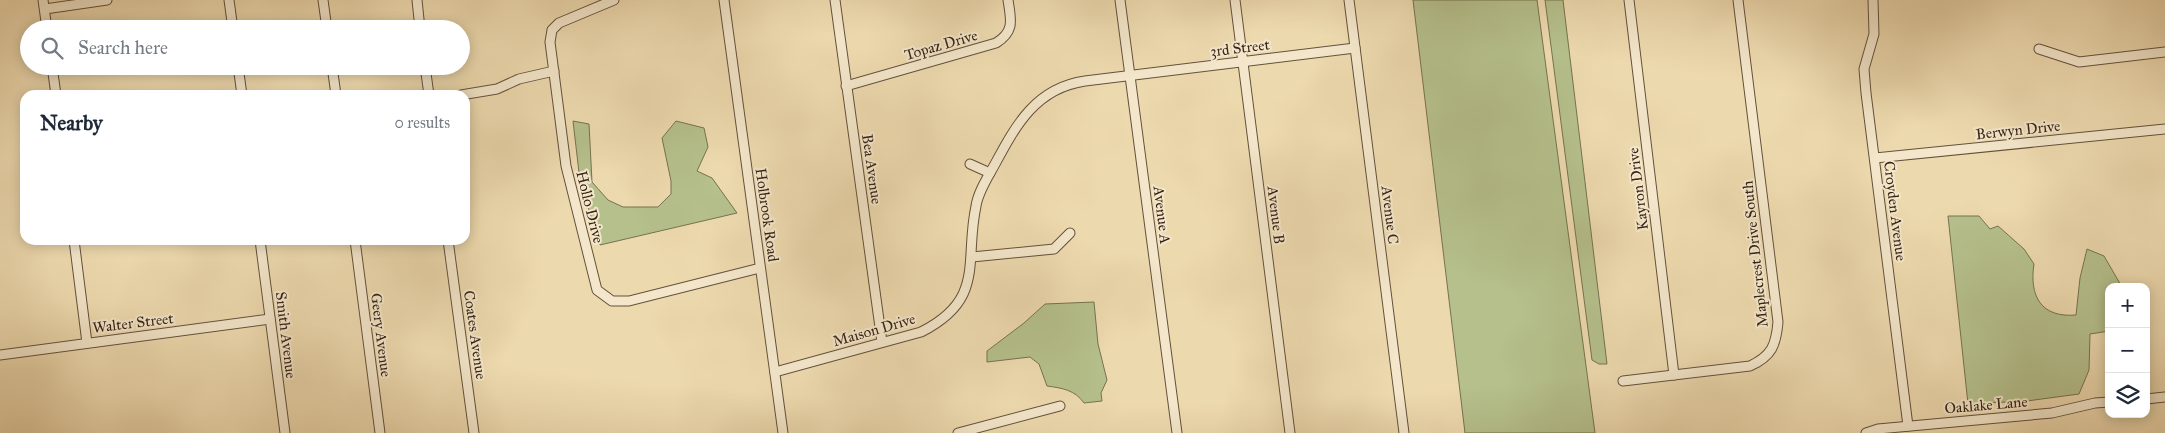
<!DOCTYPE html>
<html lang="en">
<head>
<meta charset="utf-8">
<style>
	body { margin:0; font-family:"IM FELL Great Primer",serif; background:#f6f6f7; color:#1f2937 }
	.controls { position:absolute; right:15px; bottom:15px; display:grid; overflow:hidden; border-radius:10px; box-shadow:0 2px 12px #0003 }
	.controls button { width:45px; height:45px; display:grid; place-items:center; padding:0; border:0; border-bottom:1px solid #e0e1e3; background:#fff; color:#1f2937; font:25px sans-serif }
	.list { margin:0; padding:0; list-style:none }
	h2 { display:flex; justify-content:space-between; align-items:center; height:65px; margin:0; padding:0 20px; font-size:21px }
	h2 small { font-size:16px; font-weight:400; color:#747a83 }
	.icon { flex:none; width:28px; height:28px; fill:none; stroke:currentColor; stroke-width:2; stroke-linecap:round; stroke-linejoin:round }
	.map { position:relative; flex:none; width:2165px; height:433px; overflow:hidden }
	.search { position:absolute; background:#fff; box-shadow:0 2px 12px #0003; left:20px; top:20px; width:450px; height:55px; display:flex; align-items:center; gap:12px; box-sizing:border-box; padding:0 18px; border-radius:28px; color:#747a83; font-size:19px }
	.panel { position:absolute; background:#fff; box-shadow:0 2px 12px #0003; left:20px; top:90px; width:450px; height:155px; border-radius:15px }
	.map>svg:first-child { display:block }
</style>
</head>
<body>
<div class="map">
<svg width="2165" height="433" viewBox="0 0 2165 433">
	<rect width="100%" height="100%" fill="#edd9ae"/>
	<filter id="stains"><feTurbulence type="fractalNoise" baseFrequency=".004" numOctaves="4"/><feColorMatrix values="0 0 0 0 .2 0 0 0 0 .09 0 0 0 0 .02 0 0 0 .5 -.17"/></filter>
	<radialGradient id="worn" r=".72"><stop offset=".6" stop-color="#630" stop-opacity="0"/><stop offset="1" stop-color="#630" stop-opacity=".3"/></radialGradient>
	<!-- green -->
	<g fill="#b5c08c" stroke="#767251">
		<path d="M 1413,0 L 1537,0 L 1595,433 L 1465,433 Z"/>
		<path d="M 1545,0 L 1563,0 L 1607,364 L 1599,364 L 1592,360 Z"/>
		<path d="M 573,121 L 589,124 L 592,182 L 608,200 L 623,207 L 658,207 L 671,194 L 671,181 L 662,138 L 676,121 L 704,128 L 708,147 L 697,171 L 712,178 L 737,213 L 600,245 L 580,181 Z"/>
		<path d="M 1948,216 L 1979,216 L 1990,229 L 1998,226 L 2024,249 L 2034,264 C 2029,296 2041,318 2076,315 L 2080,278 L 2087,249 L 2104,256 L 2122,287 L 2109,287 L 2109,331 L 2090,334 L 2089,370 L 2079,394 L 2027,401 L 1968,404 Z"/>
		<path d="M 1094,302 L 1098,344 L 1107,380 L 1101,393 L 1102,401 L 1084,403 C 1075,390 1062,388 1047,386 L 1039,364 L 1030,357 L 987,362 L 987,351 L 1024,323 L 1045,304 Z"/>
	</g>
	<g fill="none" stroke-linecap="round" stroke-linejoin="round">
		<defs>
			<g id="minor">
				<path d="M 43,0 L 47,29"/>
				<path d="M 229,0 L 233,29"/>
				<path d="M 323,0 L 327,29"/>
				<path d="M 417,0 L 420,29"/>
				<path d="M 614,0 L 559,23 L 552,30 L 550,42 L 566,166 L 597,290 L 612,301 L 629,301 L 760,268"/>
				<path d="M 724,0 L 783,433"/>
				<path d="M 835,0 L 882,342"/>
				<path d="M 1120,0 L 1177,433"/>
				<path d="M 1235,0 L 1290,433"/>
				<path d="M 1349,0 L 1404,433"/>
				<path d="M 1629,0 L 1674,375"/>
				<path d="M 1873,0 L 1874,34 L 1864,69 L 1866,93 L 1908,426"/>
				<path d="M 45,9 L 107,0"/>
				<path d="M 2039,49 L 2079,62 L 2165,52"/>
				<path d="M 52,66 L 56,95"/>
				<path d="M 238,66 L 242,95"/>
				<path d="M 332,66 L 336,95"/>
				<path d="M 425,66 L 429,95"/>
				<path d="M 846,86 L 996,43 C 1015,31 1011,20 1008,0"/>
				<path d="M 461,95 L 497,89 L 519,79 L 554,71"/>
				<path d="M 1875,158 L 2165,129"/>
				<path d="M 970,164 L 990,173"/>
				<path d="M 74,240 L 87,343"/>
				<path d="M 260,240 L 285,433"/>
				<path d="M 355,240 L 380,433"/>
				<path d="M 448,240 L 474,433"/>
				<path d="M 972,257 L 1054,249 L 1070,233"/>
				<path d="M 0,355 L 270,319"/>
				<path d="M 775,372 L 921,332 C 986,299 964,262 976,206 C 978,192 988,177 995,164 C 1016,125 1036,88 1085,81 L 1355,48"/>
				<path d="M 1623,381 L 1750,366 C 1772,356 1776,345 1778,322 L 1738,0"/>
				<path d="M 2146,399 L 2165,397"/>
				<path d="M 958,433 L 1060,406"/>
				<path d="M 1866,433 L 1878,429 L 2052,413 L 2095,403 L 2109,402"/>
			</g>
		</defs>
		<!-- minor casing -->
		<use href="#minor" stroke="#64513c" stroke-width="11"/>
		<!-- minor -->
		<use href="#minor" stroke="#f3e6ca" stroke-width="9"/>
	</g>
	<g text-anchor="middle" stroke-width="4" stroke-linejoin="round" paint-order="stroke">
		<!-- street labels -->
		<g font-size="15" fill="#372416" stroke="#f3e6ca">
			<text transform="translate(941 45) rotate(-16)" y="5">Topaz Drive</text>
			<text transform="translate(1240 48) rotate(-7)" y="5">3rd Street</text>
			<text transform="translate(2018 130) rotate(-6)" y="5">Berwyn Drive</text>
			<text transform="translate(872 169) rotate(82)" y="5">Bea Avenue</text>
			<text transform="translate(1638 189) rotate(-97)" y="5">Kayron Drive</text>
			<text transform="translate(590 207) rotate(76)" y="5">Hollo Drive</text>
			<text transform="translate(1895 211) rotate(83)" y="5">Croyden Avenue</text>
			<text transform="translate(767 215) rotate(82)" y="5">Holbrook Road</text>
			<text transform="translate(1162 215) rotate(83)" y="5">Avenue A</text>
			<text transform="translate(1276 215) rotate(83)" y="5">Avenue B</text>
			<text transform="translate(1390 215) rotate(83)" y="5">Avenue C</text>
			<text transform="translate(1755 254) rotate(-96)" y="5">Maplecrest Drive South</text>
			<text transform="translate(133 323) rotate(-7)" y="5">Walter Street</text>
			<text transform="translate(874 330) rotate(-16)" y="5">Maison Drive</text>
			<text transform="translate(286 335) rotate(83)" y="5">Smith Avenue</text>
			<text transform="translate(381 335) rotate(83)" y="5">Geery Avenue</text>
			<text transform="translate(475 335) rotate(82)" y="5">Coates Avenue</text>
			<text transform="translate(1986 405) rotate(-5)" y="5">Oaklake Lane</text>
		</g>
	</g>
	<rect width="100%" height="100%" filter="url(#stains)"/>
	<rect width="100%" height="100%" fill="url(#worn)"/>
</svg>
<div class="controls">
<button>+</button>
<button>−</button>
<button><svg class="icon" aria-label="layers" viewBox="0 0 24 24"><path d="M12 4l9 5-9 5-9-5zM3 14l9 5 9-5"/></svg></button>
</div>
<div class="search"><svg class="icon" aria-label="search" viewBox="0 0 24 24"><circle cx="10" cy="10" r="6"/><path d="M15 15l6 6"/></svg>Search here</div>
<section class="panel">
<h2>Nearby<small>0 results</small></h2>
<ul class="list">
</ul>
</section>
</div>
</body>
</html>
